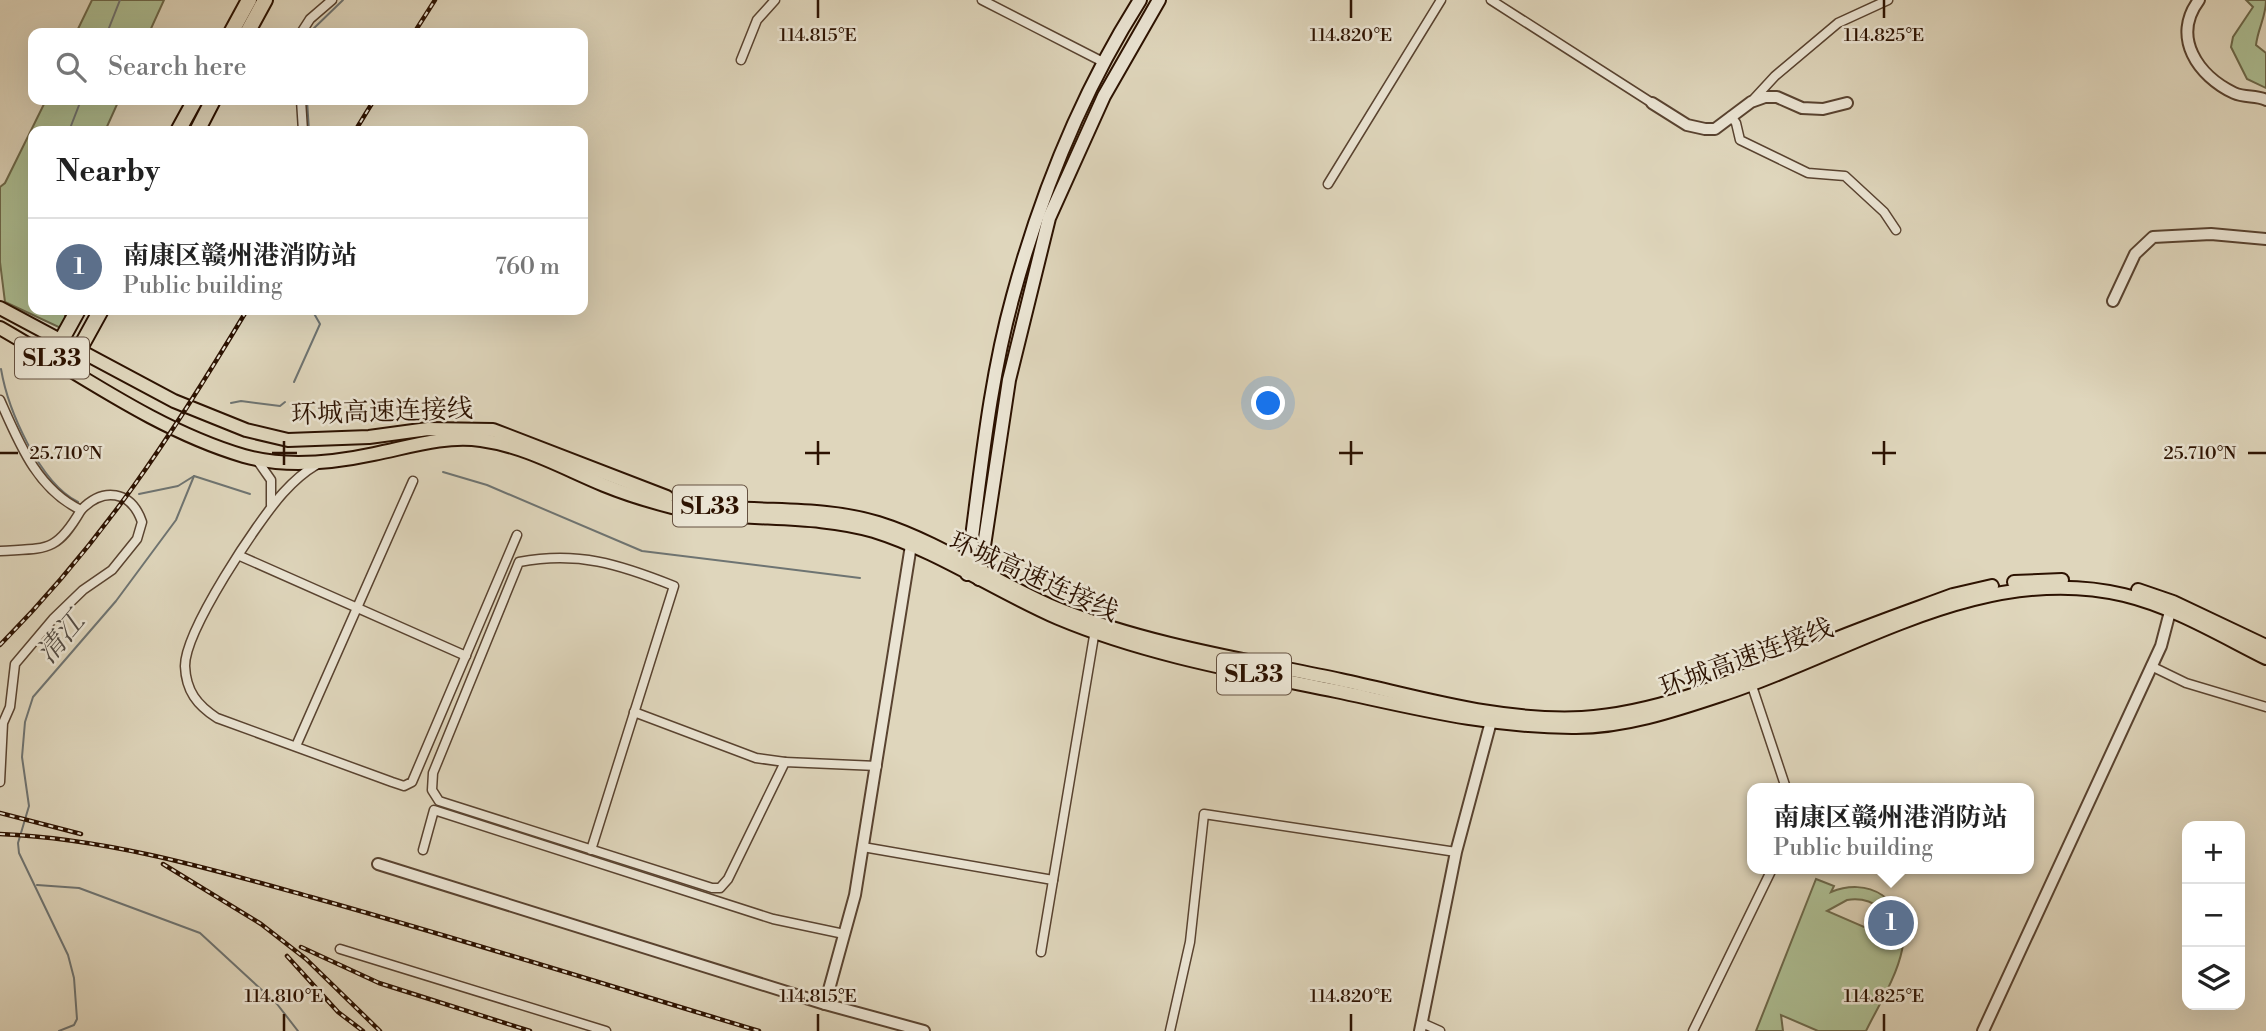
<!DOCTYPE html>
<html lang="en">
<head>
<meta charset="utf-8">
<style>
	body { margin:0; font-family:"Libre Bodoni","Noto Serif SC",serif; background:#f6f6f6; color:#222 }
	.controls { position:absolute; right:21px; bottom:21px; display:grid; overflow:hidden; border-radius:14px; box-shadow:0 7px 28px #0002 }
	.controls button { width:63px; height:63px; display:grid; place-items:center; padding:0; border:0; border-bottom:2px solid #e0e0e0; background:#fff; color:#222; font:35px sans-serif }
	.you { position:absolute; left:1269px; top:404px; width:24px; height:24px; margin:-18px; border:5px solid #fff; border-radius:50%; background:#1a73e8; box-shadow:0 0 0 10px #1a73e833 }
	.badge { display:grid; place-items:center; width:46px; height:46px; border-radius:50%; background:#7c3aed; color:#fff; font-size:23px; font-weight:700 }
	.pin { position:absolute; translate:-50% -50%; border:4px solid #fff; box-shadow:0 2px 7px #0006 }
	.popup { position:absolute; left:1747px; top:783px; width:287px; height:91px; box-sizing:border-box; display:grid; place-content:center; border-radius:14px; background:#fff; filter:drop-shadow(0 2px 5px #0005); font-size:23px; white-space:nowrap; color:#767676 }
	.popup b { font-size:26px; color:#222 }
	.popup::after { content:''; position:absolute; left:50%; top:100%; margin-left:-14px; border:14px solid transparent; border-top-color:#fff }
	.list { margin:0; padding:0; list-style:none }
	h2 { display:flex; justify-content:space-between; align-items:center; height:91px; margin:0; padding:0 28px; font-size:30px }
	h2 small { font-size:23px; font-weight:400; color:#767676 }
	.list li { display:grid; grid-template-columns:46px 1fr auto; gap:21px; align-items:center; box-sizing:border-box; height:98px; padding:0 28px; border-top:2px solid #e0e0e0 }
	.list b { display:block; font-size:26px; white-space:nowrap }
	.list p { margin:0; font-size:23px; white-space:nowrap; color:#767676 }
	.list em { font-size:23px; font-style:normal; color:#767676 }
	.icon { flex:none; width:38px; height:38px; fill:none; stroke:currentColor; stroke-width:2; stroke-linecap:round; stroke-linejoin:round }
	.map { position:relative; flex:none; width:2266px; height:1031px; overflow:hidden }
	.search { position:absolute; background:#fff; box-shadow:0 7px 28px #0002; left:28px; top:28px; width:560px; height:77px; display:flex; align-items:center; gap:18px; box-sizing:border-box; padding:0 24px; border-radius:14px; color:#767676; font-size:26px }
	.panel { position:absolute; background:#fff; box-shadow:0 7px 28px #0002; left:28px; top:126px; width:560px; height:189px; border-radius:14px }
	.map>svg:first-child { display:block }
</style>
</head>
<body>
<div class="map">
<svg width="2266" height="1031" viewBox="0 0 2266 1031">
	<rect width="100%" height="100%" fill="#dfd6bc"/>
	<filter id="stains"><feTurbulence type="fractalNoise" baseFrequency=".00286" numOctaves="4"/><feColorMatrix values="0 0 0 0 .2 0 0 0 0 .09 0 0 0 0 .02 0 0 0 .5 -.17"/></filter>
	<radialGradient id="worn" r=".72"><stop offset=".6" stop-color="#630" stop-opacity="0"/><stop offset="1" stop-color="#630" stop-opacity=".3"/></radialGradient>
	<!-- green -->
	<g fill="#adbf94" stroke="#6c684a" stroke-width="2" fill-rule="evenodd">
		<path d="M 92,0 L 164,0 L 149,33 L 76,33 Z"/>
		<path d="M 2246,0 L 2266,0 C 2266,17 2258,28 2256,45 L 2266,53 L 2266,88 L 2247,79 L 2231,47 L 2233,37 L 2253,7 Z"/>
		<path d="M 46,100 L 119,100 L 105,131 L 33,131 L 33,310 L 65,310 L 65,330 L 5,302 L 0,262 L 0,187 L 5,183 Z"/>
		<path d="M 1816,879 L 1834,886 L 1831,892 C 1848,885 1867,885 1882,895 C 1931,928 1884,993 1866,1031 L 1818,1031 L 1781,1015 L 1783,1031 L 1756,1031 ZM 1847,900 C 1873,896 1894,913 1894,940 L 1827,911 Z"/>
	</g>
	<g fill="none" stroke-linecap="round" stroke-linejoin="round">
		<!-- stream -->
		<g stroke="#6e7472" stroke-width="2">
			<path d="M 107,33 L 120,0"/>
			<path d="M 309,33 L 343,0"/>
			<path d="M 307,100 L 309,131"/>
			<path d="M 69,131 L 81,100"/>
			<path d="M 1,369 C 8,410 39,482 78,502"/>
			<path d="M 294,382 L 320,324 L 312,310"/>
			<path d="M 231,403 L 241,401 L 280,406 L 285,402"/>
			<path d="M 443,472 L 487,485 L 642,551 L 860,578"/>
			<path d="M 139,494 L 178,486 L 194,476 L 250,494"/>
			<path d="M 37,885 L 79,888 L 200,933 L 277,1004 L 298,1031"/>
			<path d="M 59,1031 L 74,1025 L 77,1019 L 74,978 L 68,955 L 19,853 L 18,843 L 29,806 L 22,757 L 25,722 L 33,697 L 116,601 L 176,520 L 194,476"/>
		</g>
		<defs>
			<g id="minor">
				<path d="M 982,0 L 1105,63"/>
				<path d="M 1491,0 L 1652,103"/>
				<path d="M 301,33 L 310,19 L 332,0"/>
				<path d="M 741,60 L 757,20 L 775,0"/>
				<path d="M 301,100 L 303,131"/>
				<path d="M 1751,102 L 1775,76 L 1838,23 L 1888,0"/>
				<path d="M 1731,116 L 1736,123 L 1740,140 L 1808,173 L 1845,176 L 1884,212 L 1896,230"/>
				<path d="M 1328,184 L 1441,0"/>
				<path d="M 0,400 C 19,443 37,489 81,510 C 103,487 131,490 142,522 L 137,539 L 112,570 L 83,590 L 53,619 L 15,664 L 10,707 L 3,723 L 0,782"/>
				<path d="M 257,460 L 271,480 L 271,505"/>
				<path d="M 316,465 C 304,472 293,482 283,493 C 258,521 185,630 185,666 C 186,691 197,705 217,718 L 392,782 L 404,786 L 412,782 L 517,535"/>
				<path d="M 0,551 C 47,548 56,553 81,510"/>
				<path d="M 240,556 L 466,656"/>
				<path d="M 2151,666 L 2186,683 L 2266,707"/>
				<path d="M 1750,680 L 1786,788"/>
				<path d="M 634,712 L 756,758 L 785,762"/>
				<path d="M 296,746 L 413,481"/>
				<path d="M 863,847 L 1053,880"/>
				<path d="M 423,850 L 434,810 L 773,919 L 844,934"/>
				<path d="M 591,850 L 674,586 C 619,564 578,551 519,562 L 433,773 L 432,790 L 439,801 L 712,888 L 720,888 L 728,879 L 785,762 L 877,766"/>
				<path d="M 340,949 L 606,1031"/>
				<path d="M 1041,952 L 1095,630"/>
				<path d="M 1422,1023 L 1440,1031"/>
				<path d="M 1170,1031 L 1190,942 L 1204,814 L 1456,852"/>
				<path d="M 1693,1031 L 1772,869"/>
			</g>
			<g id="tertiary">
				<path d="M 2199,0 C 2171,37 2198,76 2234,93 C 2245,98 2257,95 2266,100"/>
				<path d="M 1652,103 L 1687,125 L 1705,129 L 1715,129 L 1751,102 L 1765,97 L 1777,97 L 1802,108 L 1823,109 L 1847,103"/>
				<path d="M 2113,301 L 2135,254 L 2153,237 L 2211,234 L 2266,239"/>
				<path d="M 378,864 L 825,1004 L 924,1031"/>
				<path d="M 825,1004 L 855,895 L 912,539"/>
				<path d="M 1420,1031 L 1456,852 L 1493,714"/>
				<path d="M 1983,1031 L 2161,646 L 2172,604"/>
			</g>
			<g id="secondary">
				<path d="M 967,574 C 980,482 988,386 1013,296 C 1041,193 1083,90 1140,0"/>
				<path d="M 979,579 L 1009,380 L 1049,218 L 1104,96 L 1159,0"/>
			</g>
			<g id="primary">
				<path d="M 0,308 L 174,401 L 246,430 L 288,440 L 369,437 L 428,429 L 493,430 L 667,497"/>
				<path d="M 0,328 C 79,373 156,430 244,456 C 286,468 332,463 374,454 C 409,447 444,435 481,440 C 525,446 563,468 604,485 C 626,494 649,501 672,507 C 739,523 808,512 874,531 C 938,551 996,591 1058,618 C 1146,655 1244,672 1336,691 C 1420,709 1485,726 1572,727 C 1623,728 1676,710 1724,694 C 1852,652 1983,561 2124,595 C 2174,607 2220,635 2266,658"/>
				<path d="M 688,502 C 751,515 817,504 878,523 C 942,543 997,584 1058,609 C 1148,645 1246,660 1341,680 C 1420,697 1499,722 1582,718 C 1663,713 1742,677 1816,647 C 1861,628 1907,612 1953,595 L 1992,586"/>
				<path d="M 2014,582 L 2062,580"/>
				<path d="M 2138,590 L 2173,602 L 2266,646"/>
			</g>
			<g id="trunk">
				<path d="M 231,33 L 249,0"/>
				<path d="M 247,33 L 265,0"/>
				<path d="M 178,131 L 195,100"/>
				<path d="M 197,131 L 213,100"/>
				<path d="M 52,357 L 78,310"/>
				<path d="M 69,368 L 101,310"/>
			</g>
		</defs>
		<!-- minor casing -->
		<use href="#minor" stroke="#594330" stroke-width="11"/>
		<!-- tertiary casing -->
		<use href="#tertiary" stroke="#594330" stroke-width="14"/>
		<!-- secondary casing -->
		<use href="#secondary" stroke="#2c1201" stroke-width="16"/>
		<!-- primary casing -->
		<use href="#primary" stroke="#2c1201" stroke-width="16"/>
		<!-- trunk casing -->
		<use href="#trunk" stroke="#2c1201" stroke-width="18"/>
		<!-- minor -->
		<use href="#minor" stroke="#eae4d3" stroke-width="8"/>
		<!-- tertiary -->
		<use href="#tertiary" stroke="#eae4d3" stroke-width="10"/>
		<!-- secondary -->
		<use href="#secondary" stroke="#eae4d3" stroke-width="12"/>
		<!-- primary -->
		<use href="#primary" stroke="#dfd6bc" stroke-width="12"/>
		<!-- trunk -->
		<use href="#trunk" stroke="#dfd6bc" stroke-width="14"/>
		<defs>
			<g id="rail">
				<path d="M 414,33 L 435,0"/>
				<path d="M 355,131 L 374,100"/>
				<path d="M 0,645 C 104,540 172,435 247,310"/>
				<path d="M 0,813 L 81,834"/>
				<path d="M 0,834 C 109,839 207,868 311,897 C 461,939 610,986 759,1031"/>
				<path d="M 163,864 L 261,924 L 306,959 L 380,1031"/>
				<path d="M 301,947 L 379,983 L 530,1031"/>
				<path d="M 287,956 L 338,1012 L 363,1031"/>
			</g>
		</defs>
		<!-- rail casing -->
		<use href="#rail" stroke="#2c1201" stroke-width="4.5"/>
		<!-- rail -->
		<use href="#rail" stroke="#eae4d3" stroke-width="2" stroke-dasharray="5" stroke-linecap="butt"/>
	</g>
	<!-- ticks -->
	<path fill="none" stroke="#2c1201" stroke-width="2.5" d="M 818,0 L 818,18M 1351,0 L 1351,18M 1884,0 L 1884,18M 284,441 L 284,465M 818,441 L 818,465M 1351,441 L 1351,465M 1884,441 L 1884,465M 0,453 L 18,453M 272,453 L 297,453M 805,453 L 830,453M 1339,453 L 1363,453M 1872,453 L 1896,453M 2248,453 L 2266,453M 284,1014 L 284,1031M 818,1014 L 818,1031M 1351,1014 L 1351,1031M 1884,1014 L 1884,1031"/>
	<g text-anchor="middle" stroke-width="5" stroke-linejoin="round" paint-order="stroke">
		<!-- shield labels -->
		<g fill="#eae4d3" stroke="#655140" stroke-width="2">
			<rect x="15" y="337.5" width="74" height="41" rx="5"/>
			<rect x="673" y="485.5" width="74" height="41" rx="5"/>
			<rect x="1217" y="653.5" width="74" height="41" rx="5"/>
		</g>
		<g font-size="24" font-weight="bold" fill="#2c1201">
			<text x="52" y="366">SL33</text>
			<text x="710" y="514">SL33</text>
			<text x="1254" y="682">SL33</text>
		</g>
		<!-- street labels -->
		<g font-size="26" fill="#2c1201" stroke="#eae4d3">
			<text transform="translate(382 411) rotate(-2)" y="9">环城高速连接线</text>
			<text transform="translate(1034 576) rotate(24)" y="9">环城高速连接线</text>
			<text transform="translate(1746 657) rotate(-20)" y="9">环城高速连接线</text>
		</g>
		<!-- water labels -->
		<g font-size="28" font-style="italic" fill="#524b43" stroke="#eae4d3">
			<text transform="translate(60 637) rotate(-50)" y="10">清江</text>
		</g>
	</g>
	<g font-size="18" text-anchor="middle" fill="#2c1201" stroke="#eae4d3" stroke-width="5" stroke-linejoin="round" paint-order="stroke">
		<text x="818" y="41">114.815°E</text>
		<text x="1351" y="41">114.820°E</text>
		<text x="1884" y="41">114.825°E</text>
		<text x="66" y="459">25.710°N</text>
		<text x="2200" y="459">25.710°N</text>
		<text x="284" y="1002">114.810°E</text>
		<text x="818" y="1002">114.815°E</text>
		<text x="1351" y="1002">114.820°E</text>
		<text x="1884" y="1002">114.825°E</text>
	</g>
	<rect width="100%" height="100%" filter="url(#stains)"/>
	<rect width="100%" height="100%" fill="url(#worn)"/>
</svg>
<div class="controls">
<button>+</button>
<button>−</button>
<button><svg class="icon" aria-label="layers" viewBox="0 0 24 24"><path d="M12 4l9 5-9 5-9-5zM3 14l9 5 9-5"/></svg></button>
</div>
<div class="you"></div>
<div class="pin badge" style="left:1891px;top:923px;background:#5c6f8a">1</div>
<div class="popup"><b>南康区赣州港消防站</b>Public building</div>
<div class="search"><svg class="icon" aria-label="search" viewBox="0 0 24 24"><circle cx="10" cy="10" r="6"/><path d="M15 15l6 6"/></svg>Search here</div>
<section class="panel">
<h2>Nearby<small></small></h2>
<ul class="list">
<li><span class="badge" style="background:#5c6f8a">1</span><div><b>南康区赣州港消防站</b><p>Public building</p></div><em>760 m</em></li>
</ul>
</section>
</div>
</body>
</html>
